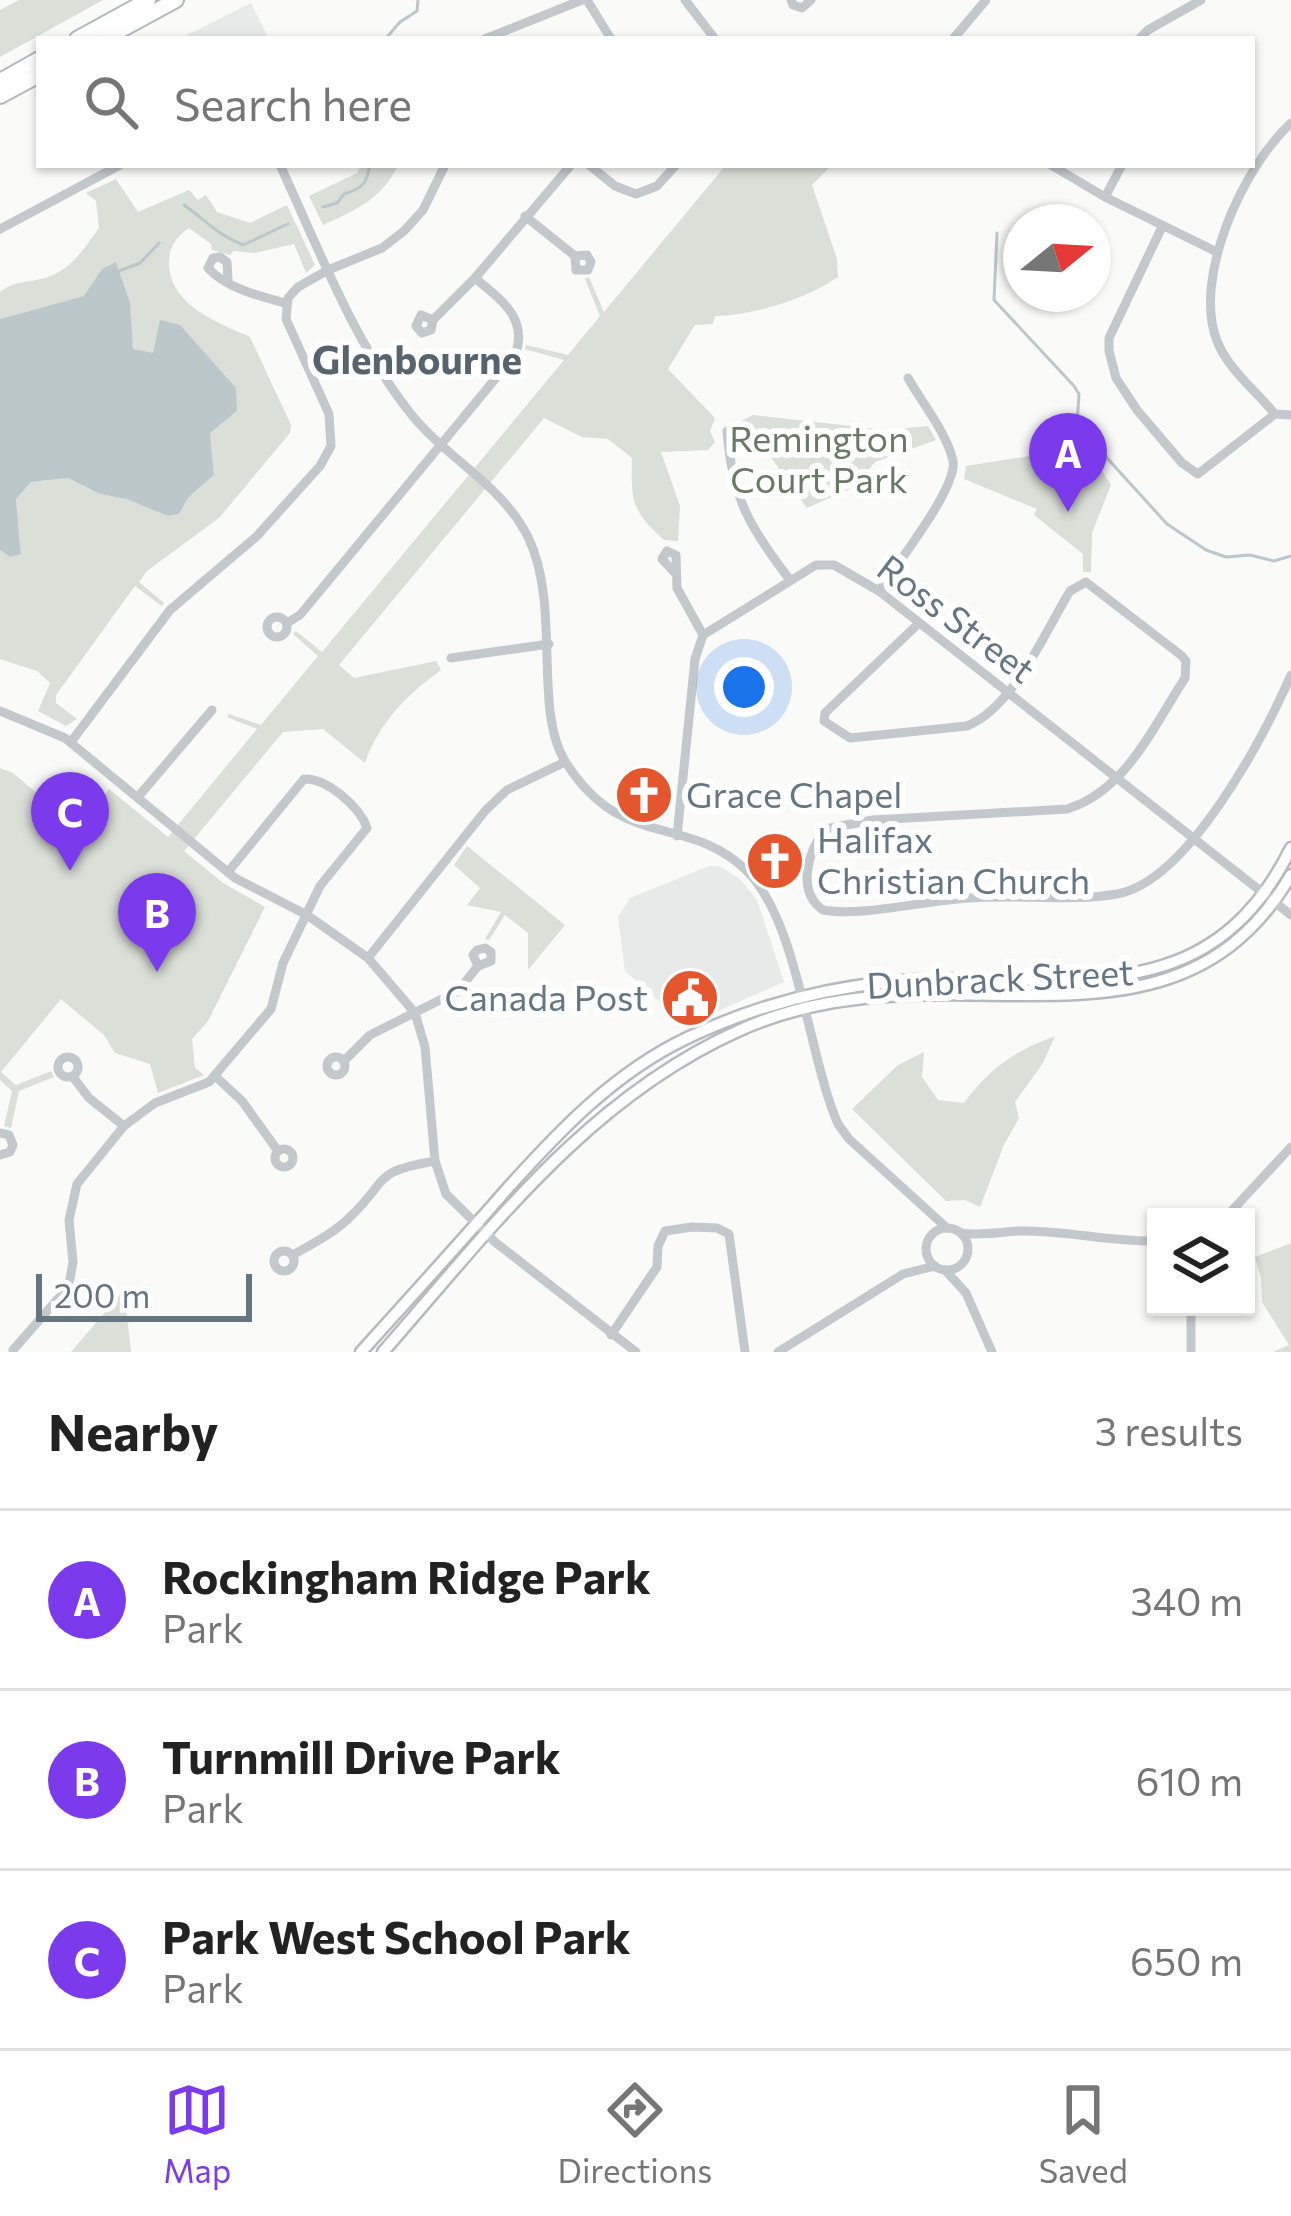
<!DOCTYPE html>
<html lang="en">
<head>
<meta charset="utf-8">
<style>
	body { margin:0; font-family:Commissioner,sans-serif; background:#f2f2f2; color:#222 }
	.controls { position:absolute; right:36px; bottom:36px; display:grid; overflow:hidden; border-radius:0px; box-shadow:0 3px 9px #0004 }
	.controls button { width:108px; height:108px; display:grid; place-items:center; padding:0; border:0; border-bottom:3px solid #e0e0e0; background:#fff; color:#222; font:60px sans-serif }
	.compass { position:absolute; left:1003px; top:204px; width:108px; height:108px; border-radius:50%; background:#fff; box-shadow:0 3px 9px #0004; rotate:72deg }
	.scale { position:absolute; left:36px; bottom:30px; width:216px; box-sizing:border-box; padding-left:12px; border:6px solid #657683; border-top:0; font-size:33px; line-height:42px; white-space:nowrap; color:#657683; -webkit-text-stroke:9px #fff; paint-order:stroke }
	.you { position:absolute; left:744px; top:687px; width:42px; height:42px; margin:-30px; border:9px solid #fff; border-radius:50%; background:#1a73e8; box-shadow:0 0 0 18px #1a73e833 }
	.badge { display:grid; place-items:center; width:78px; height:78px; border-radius:50%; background:#7c3aed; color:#fff; font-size:39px; font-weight:700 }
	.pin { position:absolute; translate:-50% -99px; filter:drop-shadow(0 3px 6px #0008) }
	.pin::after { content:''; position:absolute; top:63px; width:42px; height:36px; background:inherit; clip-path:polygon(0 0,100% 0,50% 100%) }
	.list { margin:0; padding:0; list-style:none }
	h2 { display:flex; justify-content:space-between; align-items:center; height:156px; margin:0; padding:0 48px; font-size:51px }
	h2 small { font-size:39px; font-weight:400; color:#767676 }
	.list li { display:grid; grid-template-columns:78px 1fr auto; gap:36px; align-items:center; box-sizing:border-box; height:180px; padding:0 48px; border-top:3px solid #e0e0e0 }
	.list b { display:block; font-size:45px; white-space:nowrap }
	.list p { margin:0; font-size:39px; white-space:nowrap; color:#767676 }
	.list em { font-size:39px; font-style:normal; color:#767676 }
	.icon { flex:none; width:66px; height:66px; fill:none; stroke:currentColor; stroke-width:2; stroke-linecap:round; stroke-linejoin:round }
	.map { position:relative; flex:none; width:1291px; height:1352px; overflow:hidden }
	.search { position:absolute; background:#fff; box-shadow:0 3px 9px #0004; left:36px; right:36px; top:36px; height:132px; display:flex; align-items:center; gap:30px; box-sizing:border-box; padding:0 42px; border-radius:0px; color:#767676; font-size:45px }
	.sheet { height:696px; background:#fff }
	nav { display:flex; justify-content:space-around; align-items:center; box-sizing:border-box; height:168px; border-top:3px solid #e0e0e0; background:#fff; font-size:33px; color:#767676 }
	nav a { display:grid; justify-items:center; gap:6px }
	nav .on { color:#7c3aed }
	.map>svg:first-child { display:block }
</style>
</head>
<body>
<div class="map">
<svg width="1291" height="1352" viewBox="0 0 1291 1352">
	<rect width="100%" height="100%" fill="#fafaf8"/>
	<!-- built -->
	<g fill="#e8e9e9">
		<path d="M 251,3 L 269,39 L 179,39 Z"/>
		<path d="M 709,866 L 720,866 L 740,879 L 757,900 L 784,982 L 686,1025 L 625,971 L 618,917 L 630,898 Z"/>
	</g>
	<!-- green -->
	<g fill="#dadfd7">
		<path d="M 19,0 L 103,0 L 0,57 L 0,10 Z"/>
		<path d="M 361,165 L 398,165 C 382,199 356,210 323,225 L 309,196 L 357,173 Z"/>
		<path d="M 726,165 L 832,165 L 812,185 L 837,259 L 838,277 C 806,299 754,315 715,316 L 713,324 L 695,325 L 668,369 L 715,418 L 710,431 L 715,442 L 708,450 L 661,452 L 680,506 L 678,541 L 664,540 C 631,510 631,501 632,458 L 608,439 L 582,437 L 544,418 L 339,665 L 354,678 L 436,661 L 441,670 C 407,695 379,722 365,763 L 323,729 L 283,732 L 184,851 L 223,883 L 265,907 L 208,1021 L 192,1039 L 195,1068 L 204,1075 L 158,1093 L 150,1064 L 115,1053 L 104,1035 L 61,999 L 1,1072 L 16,1085 L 51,1071 L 54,1077 L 19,1091 L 11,1128 L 4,1126 L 12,1091 L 0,1080 L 0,768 L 13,773 L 77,827 L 109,789 L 168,837 L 257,729 L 227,717 L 229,714 L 261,725 L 318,656 L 293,634 L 296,631 L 322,652 L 564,360 L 525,349 L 526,345 L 568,355 L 600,316 L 585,279 L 589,277 L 604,312 Z"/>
		<path d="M 116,179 L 138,212 L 189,190 L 198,200 L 206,195 L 217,212 L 250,223 L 287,205 L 315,265 L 306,273 L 294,244 L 255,253 L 234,251 L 230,255 L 212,250 L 211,244 L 189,228 C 177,236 170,245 169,260 C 167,304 216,322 250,337 L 291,425 L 290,433 L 219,518 L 147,571 L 139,582 L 164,603 L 162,606 L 135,586 L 56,695 L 56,703 L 77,719 L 66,726 L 38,711 L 50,683 L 37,671 L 0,659 L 0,550 L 10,557 L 21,553 L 16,498 L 31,482 L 68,478 L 100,494 L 126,499 L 168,516 L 179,514 L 188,498 L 214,475 L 210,433 L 237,411 L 153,354 L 133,349 L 131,329 L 102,269 L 85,296 L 0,319 L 0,292 C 14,280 31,283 48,277 C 73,268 84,248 99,228 L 96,201 L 86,193 Z"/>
		<path d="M 753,415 L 886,430 L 928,426 L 936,440 L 875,462 L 854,487 L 807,508 L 765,449 L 737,450 L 743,432 L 741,421 Z"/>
		<path d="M 1087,447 L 1111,485 L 1092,533 L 1091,572 L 1083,572 L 1083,554 L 1034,515 L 1037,509 L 964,479 L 966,466 Z"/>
		<path d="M 467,846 L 565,925 L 528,970 L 528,933 L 505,915 L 489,940 L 485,939 L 501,912 L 467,905 L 480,888 L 454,865 Z"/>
		<path d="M 1055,1036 L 1043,1063 L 1015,1102 L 1019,1118 L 1004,1145 L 980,1207 L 965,1200 L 946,1201 L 852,1109 L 898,1065 L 924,1052 L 922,1077 L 938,1100 L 964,1103 C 989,1069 1014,1051 1055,1036 Z"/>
		<path d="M 1291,1243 L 1291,1352 L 1273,1352 L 1289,1345 L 1262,1302 L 1261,1277 L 1255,1257 Z"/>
		<path d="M 124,1290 L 131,1352 L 71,1352 Z"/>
	</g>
	<!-- water -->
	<path fill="#bbc7cb" d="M 116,262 L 130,303 L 133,349 L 153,353 L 160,320 L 180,325 L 236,388 L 237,411 L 210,433 L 214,475 L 188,498 L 179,514 L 168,516 L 126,499 L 100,494 L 68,478 L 31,482 L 16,499 L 21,554 L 10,557 L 0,550 L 0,319 L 84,296 L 102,269 Z"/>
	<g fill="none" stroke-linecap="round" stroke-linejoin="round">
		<!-- stream -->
		<g stroke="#bbc7cb" stroke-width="3">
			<path d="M 388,36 L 400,22 L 417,11 L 418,0"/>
			<path d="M 184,205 C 204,219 218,235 243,245 L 288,224"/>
			<path d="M 323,207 L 337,203 L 344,194 C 362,189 367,183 370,165"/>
			<path d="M 997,233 L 994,300 L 1074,386 L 1079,394 L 1077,425 L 1167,524 L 1206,550 L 1226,557 L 1250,555 L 1274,561 L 1291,556"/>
			<path d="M 119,271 L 140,263 L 159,243"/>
		</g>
		<defs>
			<g id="major">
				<path d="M 361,1352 C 410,1298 459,1244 507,1189 C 560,1130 614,1073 687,1038 C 750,1008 819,989 889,982 C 1048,966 1203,1026 1291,848"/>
				<path d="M 383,1352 C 489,1231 587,1099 738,1031 C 784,1010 837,999 888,996 C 1039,985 1198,1034 1291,875"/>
			</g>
			<g id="highway">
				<path d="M 77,39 L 148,0"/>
				<path d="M 104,39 L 176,0"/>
				<path d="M 0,81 L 39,59"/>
				<path d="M 0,96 L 39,75"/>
			</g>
		</defs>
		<!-- major casing -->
		<use href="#major" stroke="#b5babe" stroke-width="15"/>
		<!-- highway casing -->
		<use href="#highway" stroke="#b4b9bd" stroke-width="18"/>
		<!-- minor -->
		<g stroke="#c3c8cc" stroke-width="9">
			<path d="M 587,0 L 611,39"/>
			<path d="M 685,0 L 715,39"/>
			<path d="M 791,0 L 793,5 L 802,8 L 811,0"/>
			<path d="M 485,39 L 582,0"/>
			<path d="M 953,39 L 986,0"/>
			<path d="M 1139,39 L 1148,30 L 1201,0"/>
			<path d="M 1291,123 C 1244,166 1192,277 1217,341 C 1228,369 1256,391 1275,414 L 1291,415"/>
			<path d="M 280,165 C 319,249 353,341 411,414 C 447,459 503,485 529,539 C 561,608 533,709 565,761 C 621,852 687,813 746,870 C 798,920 808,1056 838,1124 L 849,1139 L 947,1228"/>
			<path d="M 589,165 L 615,186 L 636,194 L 657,186 L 676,165"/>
			<path d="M 1051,165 L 1105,197 L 1217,252"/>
			<path d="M 1105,197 L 1122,165"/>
			<path d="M 525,216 L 575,256 L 587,255 L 591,262 L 588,270 L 576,270 L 575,256"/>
			<path d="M 1162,227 L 1109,338 L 1109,351 L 1116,378 L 1137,410 L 1182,463 L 1198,474 L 1275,414"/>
			<path d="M 0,229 L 120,165"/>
			<path d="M 228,280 L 227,262 L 220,257 L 213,258 L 208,268 C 226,288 259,296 285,303"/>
			<path d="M 433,320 L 421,315 L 416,326 L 422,333 L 431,330 L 433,320 L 475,278 L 571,165"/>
			<path d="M 727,431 C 732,498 750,528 790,580"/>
			<path d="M 674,572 L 662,559 L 667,551 L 676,555 L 677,588 L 703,635"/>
			<path d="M 879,591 C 896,565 958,487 953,461 C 947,433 922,403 908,378"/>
			<circle cx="277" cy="627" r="10"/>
			<path d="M 287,623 L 300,615 L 515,355 C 529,318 500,299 475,278"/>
			<path d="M 919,623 L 825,713 L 824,721 L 850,738 L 967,726 C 1013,708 1045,632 1070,591 L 1086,582 L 1182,656 L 1186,661 L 1185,678 C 1153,727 1126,791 1067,809 L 873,820 L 825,829 C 808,852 796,891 823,910 C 862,917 927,900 970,898 C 1018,894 1070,902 1117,894 C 1189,881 1264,736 1291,675"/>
			<path d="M 451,658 L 549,644"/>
			<path d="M 0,711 L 65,738 L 235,878 L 307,915 L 368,958 L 415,1013 L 425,1047 L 435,1161 L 446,1194 L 495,1242 L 636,1352"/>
			<path d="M 71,742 L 170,610 L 257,536 L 320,466 L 331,446 L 329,414 L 286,319 L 288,298 L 298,287 L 328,270 L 382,248 L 404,231 L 423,210 L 445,165"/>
			<path d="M 138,797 L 212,710"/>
			<path d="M 677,836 L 695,659 L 703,635 L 816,565 L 834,565 L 879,591 L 1291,915"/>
			<path d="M 368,958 L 485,811 L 507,790 L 565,762"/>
			<circle cx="68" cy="1067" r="10"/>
			<circle cx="336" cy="1066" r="9"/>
			<path d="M 344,1061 L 370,1035 L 458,991 L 478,966 L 491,961 L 491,952 L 485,948 L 477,950 L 473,955 L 478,966"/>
			<path d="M 215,1076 L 242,1101 L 278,1151"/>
			<path d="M 73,1077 L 89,1098 L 124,1126"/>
			<path d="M 0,1133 L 9,1135 L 13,1145 L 10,1152 L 0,1155"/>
			<circle cx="284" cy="1158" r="9"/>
			<path d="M 1226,1217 L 1291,1147"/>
			<circle cx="947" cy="1249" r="21"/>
			<path d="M 961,1233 C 982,1236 999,1232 1019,1231 C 1065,1230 1110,1242 1156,1241"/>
			<circle cx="284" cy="1261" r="10"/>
			<path d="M 293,1255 C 312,1244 334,1233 350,1217 C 390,1179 371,1172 435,1161"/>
			<path d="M 945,1270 L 966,1293 L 992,1352"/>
			<path d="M 1191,1307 L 1191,1352"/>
			<path d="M 611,1335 L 657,1267 L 658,1246 L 665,1231 L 692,1227 L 717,1228 L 729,1234 L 745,1352"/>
			<path d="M 13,1350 L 64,1292 L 70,1279 L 73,1262 L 69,1220 L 77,1184 L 124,1126 L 155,1103 L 209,1082 L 271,1009 L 283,963 L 320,886 L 367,828 C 360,807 327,778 304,779 L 228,872"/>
			<path d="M 778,1352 L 903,1274 L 935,1266"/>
		</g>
		<!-- major -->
		<use href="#major" stroke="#fff" stroke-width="10"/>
		<!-- highway -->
		<use href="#highway" stroke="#fff" stroke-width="14"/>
	</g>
	<!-- icons -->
	<defs>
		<symbol id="church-disc" viewBox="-11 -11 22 22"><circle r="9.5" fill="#e4572e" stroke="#fff"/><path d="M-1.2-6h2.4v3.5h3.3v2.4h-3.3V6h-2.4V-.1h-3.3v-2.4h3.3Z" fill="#fff"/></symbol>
		<symbol id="civic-disc" viewBox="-11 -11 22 22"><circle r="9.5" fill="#e4572e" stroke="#fff"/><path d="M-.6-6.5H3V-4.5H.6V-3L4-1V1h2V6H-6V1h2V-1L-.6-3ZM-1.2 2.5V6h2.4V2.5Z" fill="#fff"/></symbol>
	</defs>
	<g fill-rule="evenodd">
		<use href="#church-disc" x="611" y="762" width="66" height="66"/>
		<use href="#church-disc" x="742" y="828" width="66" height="66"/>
		<use href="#civic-disc" x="657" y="965" width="66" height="66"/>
	</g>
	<g text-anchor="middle" stroke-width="12" stroke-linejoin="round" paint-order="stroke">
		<!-- park labels -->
		<g font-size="36" fill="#687a64" stroke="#fff">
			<text x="819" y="452">Remington<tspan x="819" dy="41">Court Park</tspan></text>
		</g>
		<!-- street labels -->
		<g font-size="36" fill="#657683" stroke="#fff">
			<text transform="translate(956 619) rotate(37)" y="13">Ross Street</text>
			<text transform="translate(1000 979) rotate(-3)" y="13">Dunbrack Street</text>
		</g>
		<!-- poi labels -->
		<g font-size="36" fill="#657683" stroke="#fff" text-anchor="start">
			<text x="686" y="808">Grace Chapel</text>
			<text x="817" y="853">Halifax<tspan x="817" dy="41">Christian Church</tspan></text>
			<text x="648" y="1011" text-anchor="end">Canada Post</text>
		</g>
		<!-- neighbourhood labels -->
		<g font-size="39" font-weight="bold" fill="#57646e" stroke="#fff">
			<text x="417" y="374">Glenbourne</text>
		</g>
	</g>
</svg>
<div class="controls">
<button><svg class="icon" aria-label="layers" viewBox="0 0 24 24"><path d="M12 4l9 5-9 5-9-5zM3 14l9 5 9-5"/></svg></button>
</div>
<svg class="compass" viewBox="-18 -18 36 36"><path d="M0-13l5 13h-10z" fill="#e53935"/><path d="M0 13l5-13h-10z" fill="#767676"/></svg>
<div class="scale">200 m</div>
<div class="you"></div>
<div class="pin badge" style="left:1068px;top:512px">A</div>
<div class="pin badge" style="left:157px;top:972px">B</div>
<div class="pin badge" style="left:70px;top:871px">C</div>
<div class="search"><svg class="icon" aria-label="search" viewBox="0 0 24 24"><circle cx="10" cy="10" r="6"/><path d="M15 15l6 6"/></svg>Search here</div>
</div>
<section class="sheet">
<h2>Nearby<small>3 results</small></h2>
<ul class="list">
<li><span class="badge">A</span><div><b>Rockingham Ridge Park</b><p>Park</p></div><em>340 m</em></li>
<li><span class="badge">B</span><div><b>Turnmill Drive Park</b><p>Park</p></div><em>610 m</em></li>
<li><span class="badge">C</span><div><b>Park West School Park</b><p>Park</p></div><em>650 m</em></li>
</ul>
</section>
<nav>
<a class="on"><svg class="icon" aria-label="map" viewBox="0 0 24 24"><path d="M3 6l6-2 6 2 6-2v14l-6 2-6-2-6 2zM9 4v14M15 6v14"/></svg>Map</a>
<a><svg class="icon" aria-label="directions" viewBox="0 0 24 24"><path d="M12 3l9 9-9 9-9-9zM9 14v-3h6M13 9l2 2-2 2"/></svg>Directions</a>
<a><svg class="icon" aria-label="saved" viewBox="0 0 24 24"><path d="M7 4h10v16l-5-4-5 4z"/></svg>Saved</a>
</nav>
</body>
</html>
